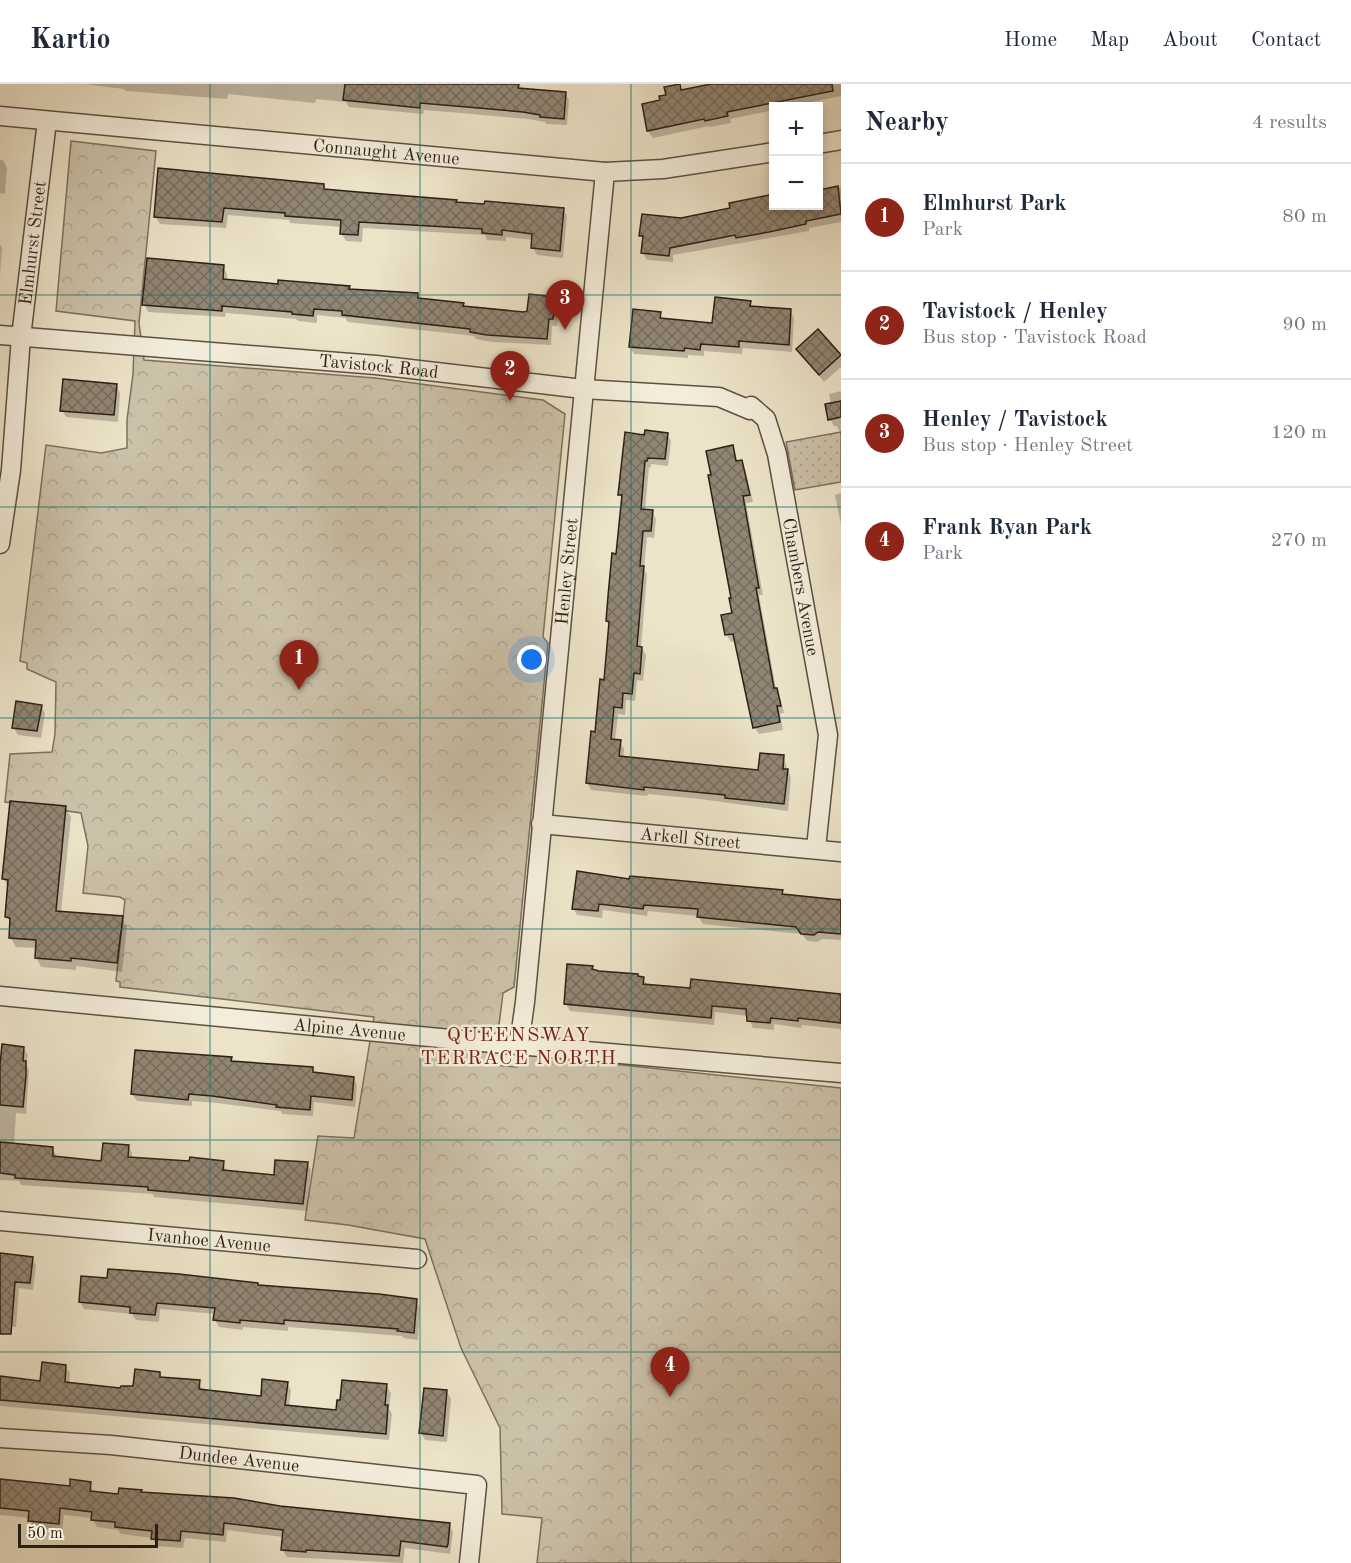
<!DOCTYPE html>
<html lang="en">
<head>
<meta charset="utf-8">
<style>
	body { margin:0; font-family:"Old Standard TT",serif; background:#f6f6f7; color:#1f2937 }
	.controls { position:absolute; right:18px; top:18px; display:grid; overflow:hidden; border-radius:0px; box-shadow:0 3px 9px #0003 }
	.controls button { width:54px; height:54px; display:grid; place-items:center; padding:0; border:0; border-bottom:2px solid #e0e1e3; background:#fff; color:#1f2937; font:30px sans-serif }
	.scale { position:absolute; left:18px; bottom:15px; width:140px; box-sizing:border-box; padding-left:6px; border:3px solid #2e1f16; border-top:0; font-size:16px; line-height:21px; white-space:nowrap; color:#2e1f16; -webkit-text-stroke:4px #f3eddb; paint-order:stroke }
	.you { position:absolute; left:532px; top:576px; width:21px; height:21px; margin:-15px; border:4px solid #fff; border-radius:50%; background:#1a73e8; box-shadow:0 0 0 9px #1a73e833 }
	.badge { display:grid; place-items:center; width:39px; height:39px; border-radius:50%; background:#8f2418; color:#fff; font-size:20px; font-weight:700 }
	.pin { position:absolute; translate:-50% -50px; filter:drop-shadow(0 2px 3px #0008) }
	.pin::after { content:''; position:absolute; top:32px; width:21px; height:18px; background:inherit; clip-path:polygon(0 0,100% 0,50% 100%) }
	.list { margin:0; padding:0; list-style:none }
	h2 { display:flex; justify-content:space-between; align-items:center; height:78px; margin:0; padding:0 24px; font-size:26px }
	h2 small { font-size:20px; font-weight:400; color:#747a83 }
	.list li { display:grid; grid-template-columns:39px 1fr auto; gap:18px; align-items:center; box-sizing:border-box; height:108px; padding:0 24px; border-top:2px solid #e0e1e3 }
	.list b { display:block; font-size:22px; white-space:nowrap }
	.list p { margin:0; font-size:20px; white-space:nowrap; color:#747a83 }
	.list em { font-size:20px; font-style:normal; color:#747a83 }
	.map { position:relative; flex:none; width:841px; height:1479px; overflow:hidden }
	header { display:flex; align-items:center; gap:36px; box-sizing:border-box; height:84px; padding:0 30px; background:#fff; border-bottom:2px solid #e0e1e3 }
	header strong { font-size:28px }
	nav { display:flex; gap:33px; margin-inline-start:auto; font-size:21px }
	main { display:flex }
	aside { flex:1; background:#fff }
	.map>svg:first-child { display:block }
</style>
</head>
<body>
<header>
<strong>Kartio</strong>
<nav><a>Home</a><a>Map</a><a>About</a><a>Contact</a></nav>
</header>
<main>
<div class="map">
<svg width="841" height="1479" viewBox="0 0 841 1479">
	<defs>
		<pattern id="grass-dots" width="8" height="8" patternUnits="userSpaceOnUse" patternTransform="scale(1.5)"><rect width="8" height="8" fill="#ccc2aa"/><path d="M2 2h.1M6 6h.1" fill="none" stroke="#b0a692" stroke-width="1.8" stroke-linecap="round"/></pattern>
		<pattern id="forest-crowns" width="20" height="18" patternUnits="userSpaceOnUse" patternTransform="scale(1.5)"><rect width="20" height="18" fill="#ccc2aa"/><path d="M2 6a3 3 0 1 1 6 0M12 15a3 3 0 1 1 6 0" fill="none" stroke="#b0a692"/></pattern>
		<pattern id="building-cross-hatch" width="8" height="8" patternUnits="userSpaceOnUse" patternTransform="scale(1.5)"><rect width="8" height="8" fill="#918573"/><path d="M0 0l8 8M0 8l8-8" fill="none" stroke="#776c5d"/></pattern>
	</defs>
	<rect width="100%" height="100%" fill="#ece3c8"/>
	<filter id="stains"><feTurbulence type="fractalNoise" baseFrequency=".00333" numOctaves="4"/><feColorMatrix values="0 0 0 0 .2 0 0 0 0 .09 0 0 0 0 .02 0 0 0 .5 -.17"/></filter>
	<radialGradient id="worn" r=".72"><stop offset=".6" stop-color="#630" stop-opacity="0"/><stop offset="1" stop-color="#630" stop-opacity=".3"/></radialGradient>
	<!-- grass -->
	<path fill="url(#grass-dots)" stroke="#7d7060" stroke-width="1.5" d="M 841,348 L 841,398 L 795,406 L 786,358 Z"/>
	<!-- forest -->
	<path fill="url(#forest-crowns)" stroke="#7d7060" stroke-width="1.5" d="M 71,57 L 156,67 L 139,239 L 144,276 L 375,294 L 543,316 L 565,330 L 543,553 L 548,559 L 514,903 L 503,909 L 494,981 L 517,983 L 518,972 L 527,971 L 841,1004 L 841,1479 L 537,1479 L 542,1434 L 502,1430 L 500,1344 L 461,1264 L 425,1155 L 348,1141 L 305,1136 L 318,1052 L 354,1054 L 374,933 L 120,903 L 120,898 L 116,897 L 125,816 L 120,813 L 83,809 L 88,762 L 81,729 L 5,718 L 10,670 L 52,668 L 55,650 L 56,598 L 27,585 L 27,579 L 20,577 L 46,361 L 101,369 L 127,364 L 127,336 L 133,290 L 135,237 L 56,227 Z"/>
	<!-- shadow -->
	<g fill="#0003">
		<path d="M 84,0 L 519,0 L 522,5 L 565,9 L 569,16 L 567,41 L 546,40 L 545,38 L 528,35 L 472,30 L 424,26 L 423,30 L 349,23 L 346,18 L 316,15 L 315,19 L 228,10 L 227,15 L 126,7 L 124,5 Z"/>
		<path d="M 718,0 L 841,0 L 841,12 L 790,22 L 774,22 L 774,26 L 730,35 L 731,39 L 710,43 L 709,42 L 653,54 L 648,47 L 661,17 L 679,2 L 682,7 Z"/>
		<path d="M 0,76 L 3,76 L 7,84 L 5,110 L 0,109 Z"/>
		<path d="M 323,102 L 326,107 L 456,117 L 457,119 L 563,125 L 567,132 L 563,174 L 537,171 L 533,164 L 533,156 L 506,153 L 506,157 L 487,156 L 485,151 L 363,144 L 362,158 L 346,157 L 341,149 L 342,143 L 290,139 L 289,136 L 228,131 L 226,144 L 160,140 L 155,132 Z"/>
		<path d="M 841,103 L 841,138 L 809,144 L 809,147 L 673,171 L 673,178 L 647,176 L 643,169 L 644,157 L 641,152 L 681,136 L 774,122 L 818,122 L 818,107 Z"/>
		<path d="M 0,160 L 2,164 L 0,191 Z"/>
		<path d="M 223,183 L 227,190 L 227,197 L 279,201 L 349,203 L 351,206 L 417,210 L 420,216 L 463,220 L 465,224 L 524,230 L 555,214 L 559,222 L 557,242 L 552,242 L 551,261 L 492,258 L 476,255 L 474,252 L 348,238 L 345,234 L 317,231 L 317,239 L 298,237 L 296,235 L 226,229 L 225,233 L 148,228 L 144,220 Z"/>
		<path d="M 750,219 L 753,224 L 790,227 L 794,234 L 792,268 L 743,264 L 742,270 L 704,267 L 704,272 L 688,271 L 688,274 L 634,270 L 630,263 L 634,227 L 660,230 L 663,235 L 713,240 Z"/>
		<path d="M 818,247 L 841,274 L 841,283 L 824,298 L 798,265 Z"/>
		<path d="M 116,301 L 120,309 L 118,338 L 66,333 L 62,326 Z"/>
		<path d="M 841,307 L 841,351 L 837,342 L 834,342 L 830,335 L 831,321 L 829,310 Z"/>
		<path d="M 667,350 L 671,357 L 668,382 L 651,380 L 651,384 L 649,383 L 645,427 L 652,428 L 656,435 L 654,454 L 647,453 L 644,485 L 647,491 L 641,563 L 646,571 L 643,597 L 637,596 L 635,617 L 626,616 L 625,631 L 618,630 L 615,657 L 620,658 L 624,665 L 623,674 L 760,687 L 783,673 L 791,694 L 788,727 L 700,715 L 648,710 L 647,712 L 591,706 L 587,699 L 605,597 L 610,542 L 608,537 L 618,471 L 623,416 L 620,411 L 645,352 Z"/>
		<path d="M 732,363 L 738,378 L 741,378 L 745,385 L 753,418 L 746,419 L 763,511 L 759,511 L 776,605 L 780,613 L 784,629 L 780,630 L 783,646 L 759,650 L 754,643 L 736,557 L 731,558 L 726,550 L 733,530 Z"/>
		<path d="M 841,409 L 841,441 L 835,411 Z"/>
		<path d="M 41,622 L 45,629 L 41,654 L 18,651 L 14,644 Z"/>
		<path d="M 65,723 L 71,733 L 61,829 L 122,834 L 127,843 L 122,888 L 76,882 L 76,886 L 41,883 L 36,873 L 37,864 L 16,863 L 10,853 L 11,840 L 7,833 L 9,805 L 4,795 Z"/>
		<path d="M 630,797 L 782,807 L 784,812 L 837,817 L 837,814 L 841,814 L 841,856 L 822,855 L 818,858 L 807,857 L 802,850 L 703,840 L 698,832 L 648,827 L 647,832 L 603,826 L 602,834 L 577,831 L 573,824 Z"/>
		<path d="M 592,884 L 594,887 L 643,894 L 647,901 L 691,905 L 841,911 L 841,947 L 840,945 L 802,941 L 801,944 L 774,940 L 774,946 L 753,944 L 748,932 L 715,928 L 714,941 L 570,927 L 566,920 Z"/>
		<path d="M 23,964 L 28,971 L 26,981 L 29,986 L 26,1030 L 16,1029 L 14,1061 L 53,1065 L 57,1074 L 103,1079 L 128,1062 L 132,1069 L 132,1075 L 223,1078 L 227,1088 L 275,1092 L 307,1079 L 311,1086 L 307,1127 L 154,1113 L 153,1110 L 21,1101 L 19,1097 L 0,1096 L 0,992 Z"/>
		<path d="M 231,975 L 233,979 L 312,985 L 315,990 L 353,994 L 357,1001 L 355,1023 L 314,1018 L 313,1032 L 282,1030 L 281,1027 L 217,1019 L 192,1017 L 192,1022 L 137,1017 L 132,1010 Z"/>
		<path d="M 0,1171 L 32,1174 L 36,1181 L 33,1206 L 19,1204 L 16,1243 L 0,1241 Z"/>
		<path d="M 134,1188 L 416,1216 L 420,1224 L 418,1256 L 403,1254 L 402,1252 L 288,1243 L 288,1247 L 243,1243 L 243,1246 L 219,1243 L 215,1236 L 216,1230 L 160,1225 L 159,1238 L 136,1236 L 132,1230 L 84,1225 L 80,1218 L 109,1196 Z"/>
		<path d="M 65,1282 L 70,1289 L 69,1300 L 122,1306 L 134,1304 L 160,1289 L 163,1295 L 199,1298 L 203,1307 L 262,1314 L 287,1299 L 291,1306 L 289,1323 L 337,1328 L 386,1302 L 391,1309 L 389,1325 L 392,1330 L 389,1356 L 0,1322 L 0,1294 L 41,1298 Z"/>
		<path d="M 447,1308 L 451,1315 L 447,1358 L 425,1356 L 421,1349 Z"/>
		<path d="M 0,1397 L 71,1403 L 90,1399 L 94,1409 L 120,1411 L 142,1409 L 449,1440 L 453,1448 L 450,1470 L 405,1464 L 403,1479 L 287,1473 L 282,1465 L 283,1453 L 227,1446 L 226,1458 L 185,1454 L 183,1464 L 157,1462 L 152,1454 L 121,1450 L 118,1446 L 97,1443 L 92,1434 L 64,1431 L 62,1447 L 34,1444 L 30,1434 L 0,1431 Z"/>
	</g>
	<!-- building -->
	<g fill="url(#building-cross-hatch)" stroke="#2e1f16" stroke-width="1.5">
		<path d="M 345,0 L 519,0 L 518,4 L 566,8 L 564,35 L 540,33 L 540,31 L 523,28 L 467,23 L 420,19 L 420,24 L 343,16 Z"/>
		<path d="M 680,0 L 681,6 L 711,0 L 832,0 L 833,7 L 727,28 L 728,32 L 705,37 L 704,35 L 647,47 L 642,20 L 660,16 L 659,12 L 666,11 L 664,3 Z"/>
		<path d="M 158,84 L 324,100 L 324,105 L 358,108 L 457,116 L 456,118 L 484,120 L 485,117 L 564,124 L 560,167 L 531,164 L 532,150 L 502,146 L 502,151 L 482,149 L 482,145 L 359,138 L 358,151 L 340,150 L 341,136 L 285,132 L 285,129 L 224,124 L 222,138 L 154,133 Z"/>
		<path d="M 838,102 L 841,130 L 806,137 L 806,140 L 769,148 L 736,154 L 735,151 L 670,164 L 669,172 L 641,169 L 643,152 L 639,152 L 642,130 L 681,134 L 730,124 L 729,119 L 774,110 L 774,122 L 819,122 L 819,106 Z"/>
		<path d="M 147,174 L 224,181 L 223,195 L 278,200 L 278,196 L 350,202 L 349,205 L 418,209 L 418,214 L 464,219 L 463,222 L 524,228 L 527,227 L 529,210 L 556,213 L 553,235 L 549,235 L 547,255 L 487,251 L 470,248 L 470,245 L 342,231 L 342,227 L 314,225 L 313,232 L 292,230 L 292,228 L 222,222 L 222,227 L 142,221 Z"/>
		<path d="M 715,213 L 751,217 L 750,222 L 791,225 L 789,261 L 739,257 L 739,263 L 701,260 L 700,266 L 685,264 L 684,267 L 629,263 L 633,225 L 661,228 L 660,234 L 712,239 Z"/>
		<path d="M 818,245 L 841,271 L 819,291 L 796,265 Z"/>
		<path d="M 63,295 L 117,300 L 114,331 L 60,327 Z"/>
		<path d="M 841,317 L 841,333 L 828,336 L 825,320 Z"/>
		<path d="M 645,346 L 668,349 L 665,375 L 648,374 L 647,377 L 645,377 L 641,425 L 653,426 L 651,447 L 643,447 L 640,482 L 644,482 L 637,562 L 642,563 L 640,590 L 634,589 L 632,610 L 623,609 L 622,624 L 614,623 L 611,655 L 621,656 L 619,672 L 758,686 L 760,669 L 784,671 L 783,685 L 788,685 L 784,720 L 725,714 L 725,711 L 644,703 L 644,706 L 586,699 L 591,647 L 595,648 L 600,595 L 604,596 L 609,538 L 606,537 L 608,512 L 612,469 L 616,470 L 622,411 L 618,411 L 625,348 L 644,351 Z"/>
		<path d="M 733,361 L 736,377 L 742,376 L 750,411 L 743,412 L 759,504 L 756,504 L 774,604 L 777,604 L 781,622 L 777,622 L 780,638 L 753,644 L 733,550 L 725,551 L 721,531 L 732,529 L 729,514 L 731,514 L 708,391 L 711,391 L 706,367 Z"/>
		<path d="M 16,617 L 42,621 L 37,647 L 12,644 Z"/>
		<path d="M 10,717 L 66,722 L 56,827 L 123,832 L 117,879 L 71,874 L 71,877 L 35,874 L 36,856 L 9,854 L 10,834 L 5,833 L 8,796 L 2,795 Z"/>
		<path d="M 577,787 L 629,795 L 630,792 L 783,806 L 782,810 L 841,816 L 841,850 L 818,848 L 814,851 L 801,850 L 796,843 L 697,833 L 698,825 L 644,821 L 643,825 L 599,820 L 598,827 L 572,825 Z"/>
		<path d="M 567,880 L 593,882 L 592,885 L 599,887 L 638,890 L 638,892 L 644,893 L 643,900 L 690,904 L 691,895 L 841,910 L 841,939 L 798,934 L 798,937 L 771,934 L 770,939 L 747,937 L 746,925 L 712,922 L 711,934 L 564,920 Z"/>
		<path d="M 2,960 L 24,963 L 23,977 L 26,977 L 26,992 L 23,1023 L 0,1021 L 0,981 Z"/>
		<path d="M 135,966 L 232,973 L 231,977 L 313,983 L 313,988 L 354,993 L 352,1016 L 311,1012 L 310,1026 L 276,1023 L 277,1021 L 212,1012 L 189,1010 L 188,1016 L 131,1010 Z"/>
		<path d="M 0,1058 L 53,1063 L 53,1072 L 101,1077 L 103,1059 L 129,1061 L 128,1073 L 189,1077 L 190,1073 L 224,1077 L 223,1086 L 274,1091 L 275,1076 L 308,1078 L 303,1120 L 148,1106 L 148,1103 L 15,1094 L 15,1091 L 0,1089 Z"/>
		<path d="M 0,1169 L 33,1173 L 30,1199 L 15,1198 L 11,1250 L 0,1250 Z"/>
		<path d="M 108,1185 L 179,1190 L 258,1199 L 258,1201 L 379,1210 L 417,1215 L 414,1249 L 397,1247 L 398,1245 L 284,1236 L 284,1240 L 240,1236 L 240,1239 L 213,1236 L 215,1224 L 157,1219 L 155,1231 L 130,1229 L 130,1223 L 79,1218 L 81,1192 L 107,1194 Z"/>
		<path d="M 42,1278 L 66,1281 L 65,1298 L 120,1304 L 121,1302 L 133,1302 L 135,1285 L 160,1288 L 160,1293 L 200,1296 L 199,1305 L 261,1312 L 262,1295 L 288,1298 L 285,1321 L 336,1326 L 337,1316 L 340,1316 L 342,1296 L 387,1300 L 385,1321 L 388,1321 L 386,1350 L 0,1316 L 0,1292 L 40,1297 Z"/>
		<path d="M 424,1304 L 447,1306 L 443,1352 L 419,1349 Z"/>
		<path d="M 0,1395 L 70,1402 L 70,1395 L 91,1398 L 90,1407 L 118,1410 L 119,1404 L 142,1406 L 141,1408 L 234,1414 L 280,1422 L 450,1439 L 448,1460 L 447,1463 L 401,1457 L 399,1472 L 306,1466 L 306,1468 L 281,1466 L 283,1446 L 224,1439 L 223,1451 L 181,1447 L 180,1457 L 151,1455 L 152,1447 L 115,1443 L 115,1438 L 91,1436 L 92,1428 L 60,1424 L 59,1440 L 28,1437 L 29,1427 L 0,1424 Z"/>
	</g>
	<g fill="none" stroke-linecap="round" stroke-linejoin="round">
		<defs>
			<g id="minor">
				<path id="s1" d="M 0,32 L 605,88 L 663,85 L 774,68"/>
				<path d="M 818,60 L 841,56"/>
				<path id="s2" d="M 0,251 L 376,281 L 583,305 L 719,313 L 750,326 L 751,322 L 766,335 L 777,370 L 828,651 L 816,764"/>
				<path id="s3" d="M 0,460 L 11,386 L 21,253 L 47,37"/>
				<path id="s4" d="M 541,740 L 841,768"/>
				<path id="s5" d="M 0,912 L 482,958 L 841,989"/>
				<path id="s6" d="M 519,961 L 525,918 L 605,88"/>
				<path id="s7" d="M 0,1137 L 417,1175"/>
				<path id="s8" d="M 0,1354 L 111,1361 L 477,1401 L 469,1479"/>
			</g>
		</defs>
		<!-- minor casing -->
		<use href="#minor" stroke="#5e5042" stroke-width="21"/>
		<!-- minor -->
		<use href="#minor" stroke="#f3eddb" stroke-width="18"/>
	</g>
	<!-- grid -->
	<path fill="none" stroke="#0f766e" stroke-width="1.5" stroke-opacity="0.55" d="M 210,0 L 210,1479M 420,0 L 420,1479M 631,0 L 631,1479M 0,211 L 841,211M 0,423 L 841,423M 0,634 L 841,634M 0,845 L 841,845M 0,1056 L 841,1056M 0,1268 L 841,1268"/>
	<g text-anchor="middle" stroke-width="5" stroke-linejoin="round" paint-order="stroke">
		<!-- street labels -->
		<g font-size="18" fill="#2e1f16" stroke="#f3eddb">
			<text dy="6" stroke="none"><textPath href="#s1" startOffset="388">Connaught Avenue</textPath></text>
			<text dy="6" stroke="none"><textPath href="#s3" startOffset="303">Elmhurst Street</textPath></text>
			<text dy="6" stroke="none"><textPath href="#s2" startOffset="380">Tavistock Road</textPath></text>
			<text dy="6" stroke="none"><textPath href="#s6" startOffset="476">Henley Street</textPath></text>
			<text dy="6" stroke="none"><textPath href="#s2" startOffset="951">Chambers Avenue</textPath></text>
			<text dy="6" stroke="none"><textPath href="#s4" startOffset="150">Arkell Street</textPath></text>
			<text dy="6" stroke="none"><textPath href="#s5" startOffset="351">Alpine Avenue</textPath></text>
			<text dy="6" stroke="none"><textPath href="#s7" startOffset="210">Ivanhoe Avenue</textPath></text>
			<text dy="6" stroke="none"><textPath href="#s8" startOffset="240">Dundee Avenue</textPath></text>
		</g>
		<!-- neighbourhood labels -->
		<g font-size="20" letter-spacing="1.5" fill="#7a1f14" stroke="#f3eddb">
			<text x="519" y="957">QUEENSWAY<tspan x="519" dy="23">TERRACE NORTH</tspan></text>
		</g>
	</g>
	<rect width="100%" height="100%" filter="url(#stains)"/>
	<rect width="100%" height="100%" fill="url(#worn)"/>
</svg>
<div class="controls">
<button>+</button>
<button>−</button>
</div>
<div class="scale">50 m</div>
<div class="you"></div>
<div class="pin badge" style="left:299px;top:606px">1</div>
<div class="pin badge" style="left:510px;top:317px">2</div>
<div class="pin badge" style="left:565px;top:246px">3</div>
<div class="pin badge" style="left:670px;top:1313px">4</div>
</div>
<aside>
<h2>Nearby<small>4 results</small></h2>
<ul class="list">
<li><span class="badge">1</span><div><b>Elmhurst Park</b><p>Park</p></div><em>80 m</em></li>
<li><span class="badge">2</span><div><b>Tavistock / Henley</b><p>Bus stop · Tavistock Road</p></div><em>90 m</em></li>
<li><span class="badge">3</span><div><b>Henley / Tavistock</b><p>Bus stop · Henley Street</p></div><em>120 m</em></li>
<li><span class="badge">4</span><div><b>Frank Ryan Park</b><p>Park</p></div><em>270 m</em></li>
</ul>
</aside>
</main>
</body>
</html>
